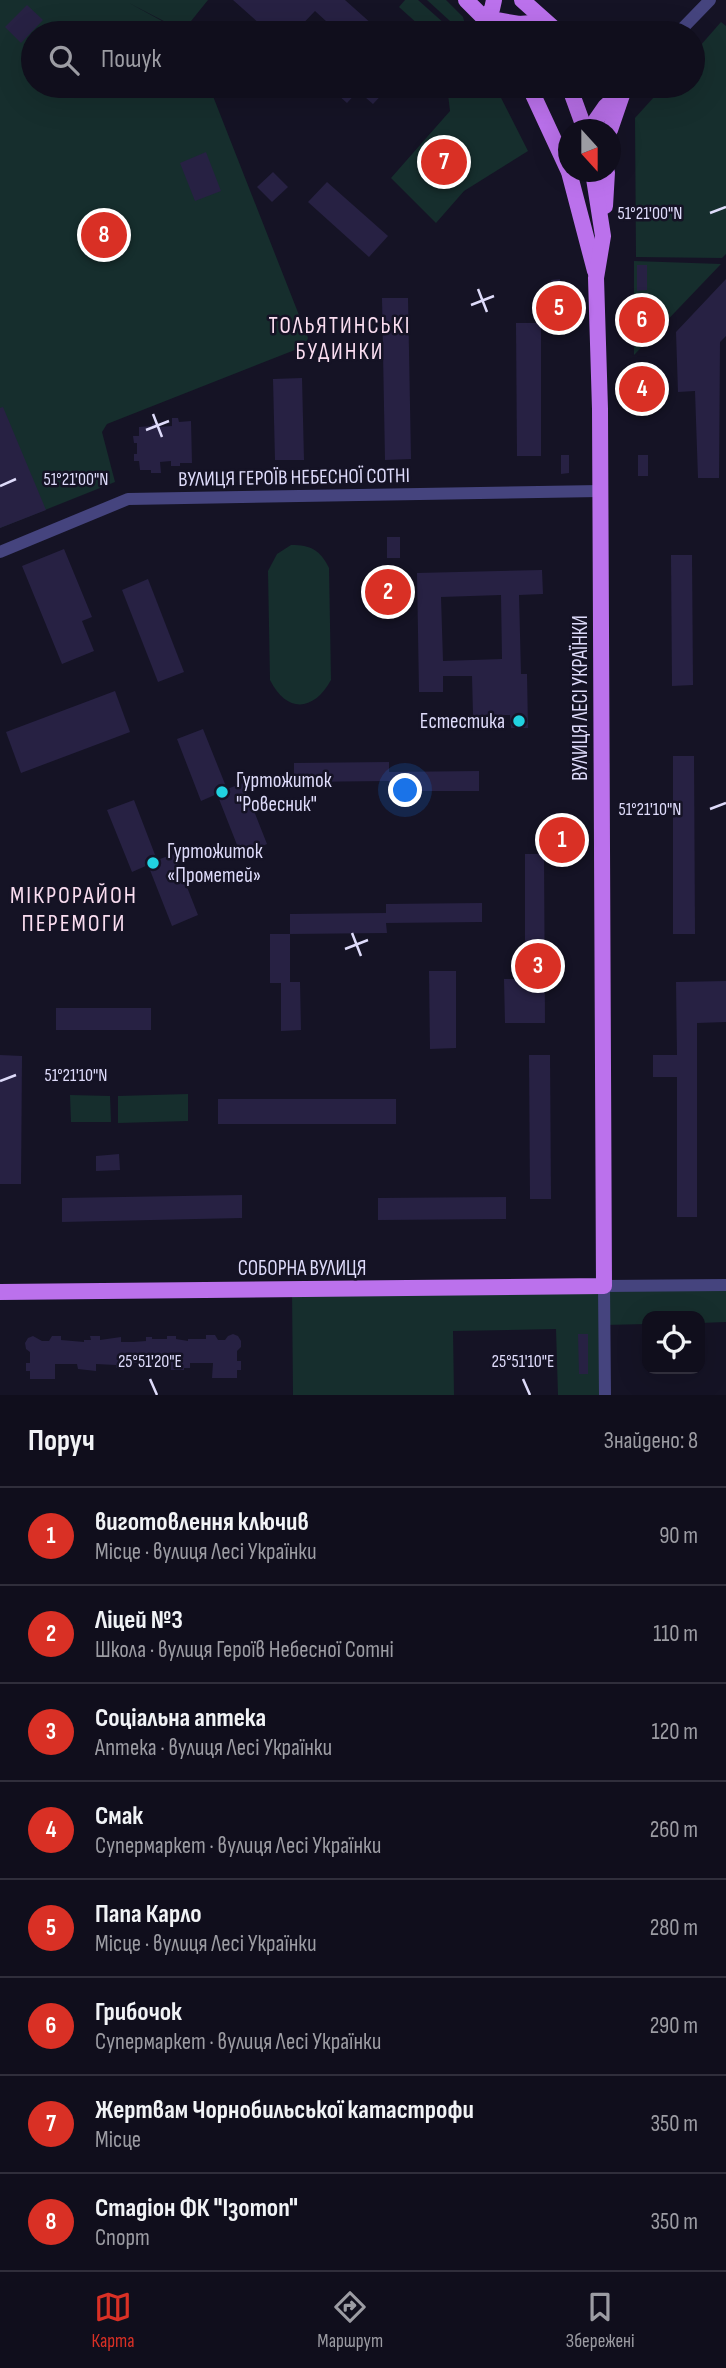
<!DOCTYPE html>
<html lang="uk">
<head>
<meta charset="utf-8">
<style>
	body { margin:0; font-family:"Sofia Sans Condensed",sans-serif; background:#191725; color:#f1f3f6 }
	.controls { position:absolute; right:21px; bottom:21px; display:grid; overflow:hidden; border-radius:14px; box-shadow:0 7px 28px #0002 }
	.controls button { width:63px; height:63px; display:grid; place-items:center; padding:0; border:0; border-bottom:2px solid #302e3b; background:#100e1c; color:#f1f3f6; font:35px sans-serif }
	.compass { position:absolute; left:558px; top:119px; width:63px; height:63px; border-radius:50%; background:#100e1c; box-shadow:0 7px 28px #0002; rotate:159deg }
	.you { position:absolute; left:406px; top:791px; width:24px; height:24px; margin:-18px; border:5px solid #fff; border-radius:50%; background:#1a73e8; box-shadow:0 0 0 10px #1a73e833 }
	.badge { display:grid; place-items:center; width:46px; height:46px; border-radius:50%; background:#d93025; color:#fff; font-size:23px; font-weight:700 }
	.pin { position:absolute; translate:-50% -50%; border:4px solid #fff; box-shadow:0 2px 7px #0006 }
	.list { margin:0; padding:0; list-style:none }
	h2 { display:flex; justify-content:space-between; align-items:center; height:91px; margin:0; padding:0 28px; font-size:30px }
	h2 small { font-size:23px; font-weight:400; color:#9c9ca3 }
	.list li { display:grid; grid-template-columns:46px 1fr auto; gap:21px; align-items:center; box-sizing:border-box; height:98px; padding:0 28px; border-top:2px solid #302e3b }
	.list b { display:block; font-size:26px; white-space:nowrap }
	.list p { margin:0; font-size:23px; white-space:nowrap; color:#9c9ca3 }
	.list em { font-size:23px; font-style:normal; color:#9c9ca3 }
	.icon { flex:none; width:38px; height:38px; fill:none; stroke:currentColor; stroke-width:2; stroke-linecap:round; stroke-linejoin:round }
	.map { position:relative; flex:none; width:726px; height:1395px; overflow:hidden }
	.search { position:absolute; background:#100e1c; box-shadow:0 7px 28px #0002; left:21px; right:21px; top:21px; height:77px; display:flex; align-items:center; gap:18px; box-sizing:border-box; padding:0 24px; border-radius:38px; color:#9c9ca3; font-size:26px }
	.sheet { height:875px; background:#100e1c }
	nav { display:flex; justify-content:space-around; align-items:center; box-sizing:border-box; height:98px; border-top:2px solid #302e3b; background:#100e1c; font-size:19px; color:#9c9ca3 }
	nav a { display:grid; justify-items:center; gap:4px }
	nav .on { color:#d93025 }
	.map>svg:first-child { display:block }
</style>
</head>
<body>
<div class="map">
<svg width="726" height="1395" viewBox="0 0 726 1395">
	<rect width="100%" height="100%" fill="#151325"/>
	<!-- green -->
	<g fill="#162e2d">
		<path d="M 0,0 L 208,0 L 183,31 L 129,3 L 184,33 L 33,33 L 33,86 L 209,86 L 308,338 L 305,346 L 107,424 L 102,432 L 115,482 L 0,528 Z"/>
		<path d="M 405,0 L 418,0 L 455,33 L 412,33 L 419,25 L 399,7 Z"/>
		<path d="M 427,0 L 446,0 L 463,17 L 466,28 L 462,32 Z"/>
		<path d="M 721,22 L 726,26 L 726,254 L 722,258 L 636,257 L 635,118 L 664,86 L 693,86 L 693,54 Z"/>
		<path d="M 447,86 L 495,86 L 528,151 L 464,191 L 436,223 L 391,178 L 450,111 Z"/>
		<path d="M 634,261 L 721,264 L 634,355 Z"/>
		<path d="M 291,545 C 311,545 320,550 329,568 L 331,680 C 314,711 287,714 270,680 L 268,571 L 277,554 Z"/>
		<path d="M 188,1094 L 188,1121 L 118,1123 L 118,1096 Z"/>
		<path d="M 70,1095 L 110,1096 L 111,1122 L 71,1122 Z"/>
		<path d="M 726,1285 L 726,1322 L 700,1323 L 700,1316 L 647,1316 L 647,1324 L 605,1325 L 605,1395 L 558,1395 L 556,1329 L 453,1331 L 454,1395 L 293,1395 L 292,1289 Z"/>
	</g>
	<!-- building -->
	<g fill="#272143" fill-rule="evenodd">
		<path d="M 233,0 L 345,0 L 382,33 L 339,33 L 315,11 L 294,33 L 270,33 Z"/>
		<path d="M 27,5 L 43,20 L 21,43 L 5,27 Z"/>
		<path d="M 328,86 L 390,86 L 373,104 L 358,91 L 347,103 Z"/>
		<path d="M 206,152 L 221,191 L 195,201 L 180,163 Z"/>
		<path d="M 273,172 L 288,187 L 272,202 L 257,187 Z"/>
		<path d="M 327,182 L 388,236 L 369,257 L 308,202 Z"/>
		<path d="M 637,265 L 647,265 L 647,290 L 637,291 Z"/>
		<path d="M 560,279 L 562,296 L 552,297 L 551,280 Z"/>
		<path d="M 726,279 L 726,336 L 720,342 L 719,478 L 698,478 L 695,391 L 678,392 L 676,332 Z"/>
		<path d="M 382,298 L 408,298 L 411,459 L 385,460 Z"/>
		<path d="M 563,302 L 564,313 L 554,314 L 553,303 Z"/>
		<path d="M 637,302 L 647,302 L 648,338 L 638,338 Z"/>
		<path d="M 516,323 L 541,323 L 541,456 L 517,456 Z"/>
		<path d="M 302,378 L 304,460 L 275,460 L 273,379 Z"/>
		<path d="M 3,407 L 46,510 L 0,528 L 0,408 Z"/>
		<path d="M 172,418 L 178,418 L 179,422 L 191,421 L 192,463 L 180,463 L 180,466 L 171,466 L 171,461 L 160,462 L 161,473 L 151,473 L 151,470 L 140,470 L 139,461 L 134,461 L 134,454 L 137,454 L 137,443 L 134,443 L 133,436 L 139,436 L 139,427 L 152,426 L 152,424 L 158,423 L 158,427 L 172,426 Z"/>
		<path d="M 561,455 L 569,455 L 569,473 L 561,474 Z"/>
		<rect x="638" y="455" width="10" height="21"/>
		<rect x="387" y="537" width="13" height="21"/>
		<path d="M 64,549 L 92,617 L 82,621 L 94,651 L 62,664 L 22,566 Z"/>
		<path d="M 671,555 L 692,555 L 693,685 L 672,686 Z"/>
		<path d="M 542,570 L 543,594 L 519,595 L 521,674 L 527,674 L 528,728 L 511,728 L 510,715 L 473,715 L 472,676 L 443,676 L 443,692 L 419,692 L 417,573 ZM 501,595 L 502,659 L 443,661 L 441,597 Z"/>
		<path d="M 148,579 L 184,672 L 158,682 L 122,590 Z"/>
		<path d="M 115,691 L 130,732 L 21,773 L 6,732 Z"/>
		<path d="M 203,729 L 227,789 L 243,783 L 267,844 L 241,855 L 217,794 L 201,801 L 177,739 Z"/>
		<path d="M 673,756 L 694,756 L 695,934 L 673,934 Z"/>
		<path d="M 389,762 L 389,772 L 479,771 L 479,791 L 389,791 L 389,781 L 294,782 L 294,763 Z"/>
		<path d="M 134,800 L 157,860 L 174,854 L 198,915 L 172,926 L 148,865 L 132,872 L 107,810 Z"/>
		<path d="M 525,854 L 544,854 L 545,1023 L 505,1023 L 504,979 L 525,979 Z"/>
		<path d="M 482,903 L 482,922 L 386,923 L 387,933 L 290,934 L 290,914 L 386,913 L 386,904 Z"/>
		<path d="M 270,934 L 290,934 L 290,982 L 300,982 L 301,1030 L 281,1031 L 281,983 L 270,983 Z"/>
		<path d="M 429,971 L 456,971 L 456,1048 L 430,1049 Z"/>
		<path d="M 726,981 L 726,1022 L 697,1023 L 697,1217 L 677,1217 L 677,1077 L 653,1077 L 653,1055 L 677,1055 L 676,982 Z"/>
		<rect x="56" y="1008" width="95" height="22"/>
		<path d="M 0,1055 L 22,1056 L 21,1184 L 0,1184 Z"/>
		<path d="M 529,1055 L 550,1055 L 551,1199 L 530,1199 Z"/>
		<rect x="218" y="1099" width="178" height="25"/>
		<path d="M 119,1154 L 120,1170 L 96,1171 L 96,1156 Z"/>
		<path d="M 242,1195 L 242,1218 L 62,1222 L 62,1198 Z"/>
		<path d="M 506,1197 L 506,1219 L 378,1220 L 378,1198 Z"/>
		<path d="M 233,1334 L 238,1336 L 241,1341 L 241,1347 L 237,1351 L 237,1361 L 241,1361 L 241,1370 L 237,1370 L 237,1378 L 212,1378 L 213,1363 L 190,1363 L 190,1368 L 184,1368 L 184,1370 L 171,1370 L 171,1364 L 151,1364 L 151,1368 L 139,1368 L 139,1363 L 128,1363 L 128,1368 L 116,1368 L 116,1365 L 96,1364 L 96,1371 L 78,1369 L 77,1364 L 55,1364 L 55,1379 L 30,1379 L 30,1371 L 26,1371 L 26,1363 L 30,1363 L 30,1352 L 26,1349 L 25,1343 L 28,1338 L 33,1336 L 42,1341 L 49,1341 L 52,1336 L 61,1336 L 61,1340 L 84,1342 L 84,1340 L 91,1340 L 90,1336 L 100,1336 L 100,1340 L 121,1337 L 121,1342 L 133,1342 L 146,1341 L 146,1337 L 152,1337 L 152,1339 L 167,1339 L 167,1336 L 176,1336 L 176,1339 L 188,1341 L 188,1339 L 206,1339 L 206,1335 L 215,1335 L 218,1340 L 225,1340 L 228,1336 Z"/>
		<path d="M 578,1334 L 588,1334 L 588,1374 L 579,1374 Z"/>
	</g>
	<g fill="none" stroke-linecap="round" stroke-linejoin="round">
		<!-- minor -->
		<g stroke="#45447e" stroke-width="12">
			<path d="M 678,33 L 710,0"/>
			<path d="M 0,552 L 128,499 L 600,491"/>
			<path d="M 605,1395 L 604,1286 L 726,1285"/>
		</g>
		<!-- major -->
		<g stroke="#bb71ec" stroke-width="16">
			<path d="M 466,0 L 499,33"/>
			<path d="M 494,0 L 492,9 L 485,18 L 519,24 L 545,22"/>
			<path d="M 522,0 L 559,33"/>
			<path d="M 529,86 L 568,170"/>
			<path d="M 569,86 L 585,130"/>
			<path d="M 597,86 L 617,91 L 624,90"/>
			<path d="M 589,130 L 605,107 L 628,86"/>
			<path d="M 610,130 L 622,95"/>
			<path d="M 569,172 L 595,271"/>
			<path d="M 605,206 L 607,172"/>
			<path d="M 0,1292 L 604,1286 L 600,409 L 596,278 L 603,236 L 593,172"/>
		</g>
	</g>
	<!-- ticks -->
	<path fill="none" stroke="#dedbfa" stroke-width="2.5" d="M 710,213 L 726,207M 478,289 L 487,312M 471,305 L 494,296M 153,414 L 162,437M 146,430 L 169,421M 0,486 L 16,479M 710,809 L 726,803M 352,933 L 361,956M 345,949 L 368,940M 0,1081 L 16,1075M 150,1379 L 157,1395M 523,1379 L 530,1395"/>
	<!-- markers -->
	<g fill="#21d2e1" stroke="#151325" stroke-width="2.5">
		<circle cx="519" cy="721" r="7"/>
		<circle cx="222" cy="792" r="7"/>
		<circle cx="153" cy="863" r="7"/>
	</g>
	<g text-anchor="middle" stroke-width="5" stroke-linejoin="round" paint-order="stroke">
		<!-- street labels -->
		<g font-size="21" fill="#dedbfa" stroke="#151325">
			<text transform="translate(294 477) rotate(-1)" y="7">ВУЛИЦЯ ГЕРОЇВ НЕБЕСНОЇ СОТНІ</text>
			<text transform="translate(580 698) rotate(-90)" y="7">ВУЛИЦЯ ЛЕСІ УКРАЇНКИ</text>
			<text x="302" y="1275">СОБОРНА ВУЛИЦЯ</text>
		</g>
		<!-- poi labels -->
		<g font-size="21" fill="#dedbfa" stroke="#151325" text-anchor="start">
			<text x="505" y="728" text-anchor="end">Естестика</text>
			<text x="236" y="787">Гуртожиток<tspan x="236" dy="24">"Ровесник"</tspan></text>
			<text x="167" y="858">Гуртожиток<tspan x="167" dy="24">«Прометей»</tspan></text>
		</g>
		<!-- neighbourhood labels -->
		<g font-size="23" letter-spacing="2" fill="#faddf0" stroke="#151325">
			<text x="340" y="333">ТОЛЬЯТИНСЬКІ<tspan x="340" dy="26">БУДИНКИ</tspan></text>
		</g>
		<!-- quarter labels -->
		<g font-size="24" letter-spacing="2" fill="#faddf0" stroke="#151325">
			<text x="74" y="903">МІКРОРАЙОН<tspan x="74" dy="28">ПЕРЕМОГИ</tspan></text>
		</g>
	</g>
	<g font-size="18" text-anchor="middle" fill="#dedbfa" stroke="#151325" stroke-width="5" stroke-linejoin="round" paint-order="stroke">
		<text x="650" y="219">51°21'00"N</text>
		<text x="76" y="485">51°21'00"N</text>
		<text x="650" y="815">51°21'10"N</text>
		<text x="76" y="1081">51°21'10"N</text>
		<text x="150" y="1367">25°51'20"E</text>
		<text x="523" y="1367">25°51'10"E</text>
	</g>
</svg>
<div class="controls">
<button><svg class="icon" aria-label="locate" viewBox="0 0 24 24"><circle cx="12" cy="12" r="6"/><path d="M12 2v4M12 18v4M2 12h4M18 12h4"/></svg></button>
</div>
<svg class="compass" viewBox="-18 -18 36 36"><path d="M0-13l5 13h-10z" fill="#e53935"/><path d="M0 13l5-13h-10z" fill="#9c9ca3"/></svg>
<div class="you"></div>
<div class="pin badge" style="left:562px;top:840px">1</div>
<div class="pin badge" style="left:388px;top:592px">2</div>
<div class="pin badge" style="left:538px;top:966px">3</div>
<div class="pin badge" style="left:642px;top:389px">4</div>
<div class="pin badge" style="left:559px;top:308px">5</div>
<div class="pin badge" style="left:642px;top:320px">6</div>
<div class="pin badge" style="left:444px;top:162px">7</div>
<div class="pin badge" style="left:104px;top:235px">8</div>
<div class="search"><svg class="icon" aria-label="search" viewBox="0 0 24 24"><circle cx="10" cy="10" r="6"/><path d="M15 15l6 6"/></svg>Пошук</div>
</div>
<section class="sheet">
<h2>Поруч<small>Знайдено: 8</small></h2>
<ul class="list">
<li><span class="badge">1</span><div><b>виготовлення ключив</b><p>Місце · вулиця Лесі Українки</p></div><em>90 m</em></li>
<li><span class="badge">2</span><div><b>Ліцей №3</b><p>Школа · вулиця Героїв Небесної Сотні</p></div><em>110 m</em></li>
<li><span class="badge">3</span><div><b>Соціальна аптека</b><p>Аптека · вулиця Лесі Українки</p></div><em>120 m</em></li>
<li><span class="badge">4</span><div><b>Смак</b><p>Супермаркет · вулиця Лесі Українки</p></div><em>260 m</em></li>
<li><span class="badge">5</span><div><b>Папа Карло</b><p>Місце · вулиця Лесі Українки</p></div><em>280 m</em></li>
<li><span class="badge">6</span><div><b>Грибочок</b><p>Супермаркет · вулиця Лесі Українки</p></div><em>290 m</em></li>
<li><span class="badge">7</span><div><b>Жертвам Чорнобильської катастрофи</b><p>Місце</p></div><em>350 m</em></li>
<li><span class="badge">8</span><div><b>Стадіон ФК &quot;Ізотоп&quot;</b><p>Спорт</p></div><em>350 m</em></li>
</ul>
</section>
<nav>
<a class="on"><svg class="icon" aria-label="map" viewBox="0 0 24 24"><path d="M3 6l6-2 6 2 6-2v14l-6 2-6-2-6 2zM9 4v14M15 6v14"/></svg>Карта</a>
<a><svg class="icon" aria-label="directions" viewBox="0 0 24 24"><path d="M12 3l9 9-9 9-9-9zM9 14v-3h6M13 9l2 2-2 2"/></svg>Маршрут</a>
<a><svg class="icon" aria-label="saved" viewBox="0 0 24 24"><path d="M7 4h10v16l-5-4-5 4z"/></svg>Збережені</a>
</nav>
</body>
</html>
